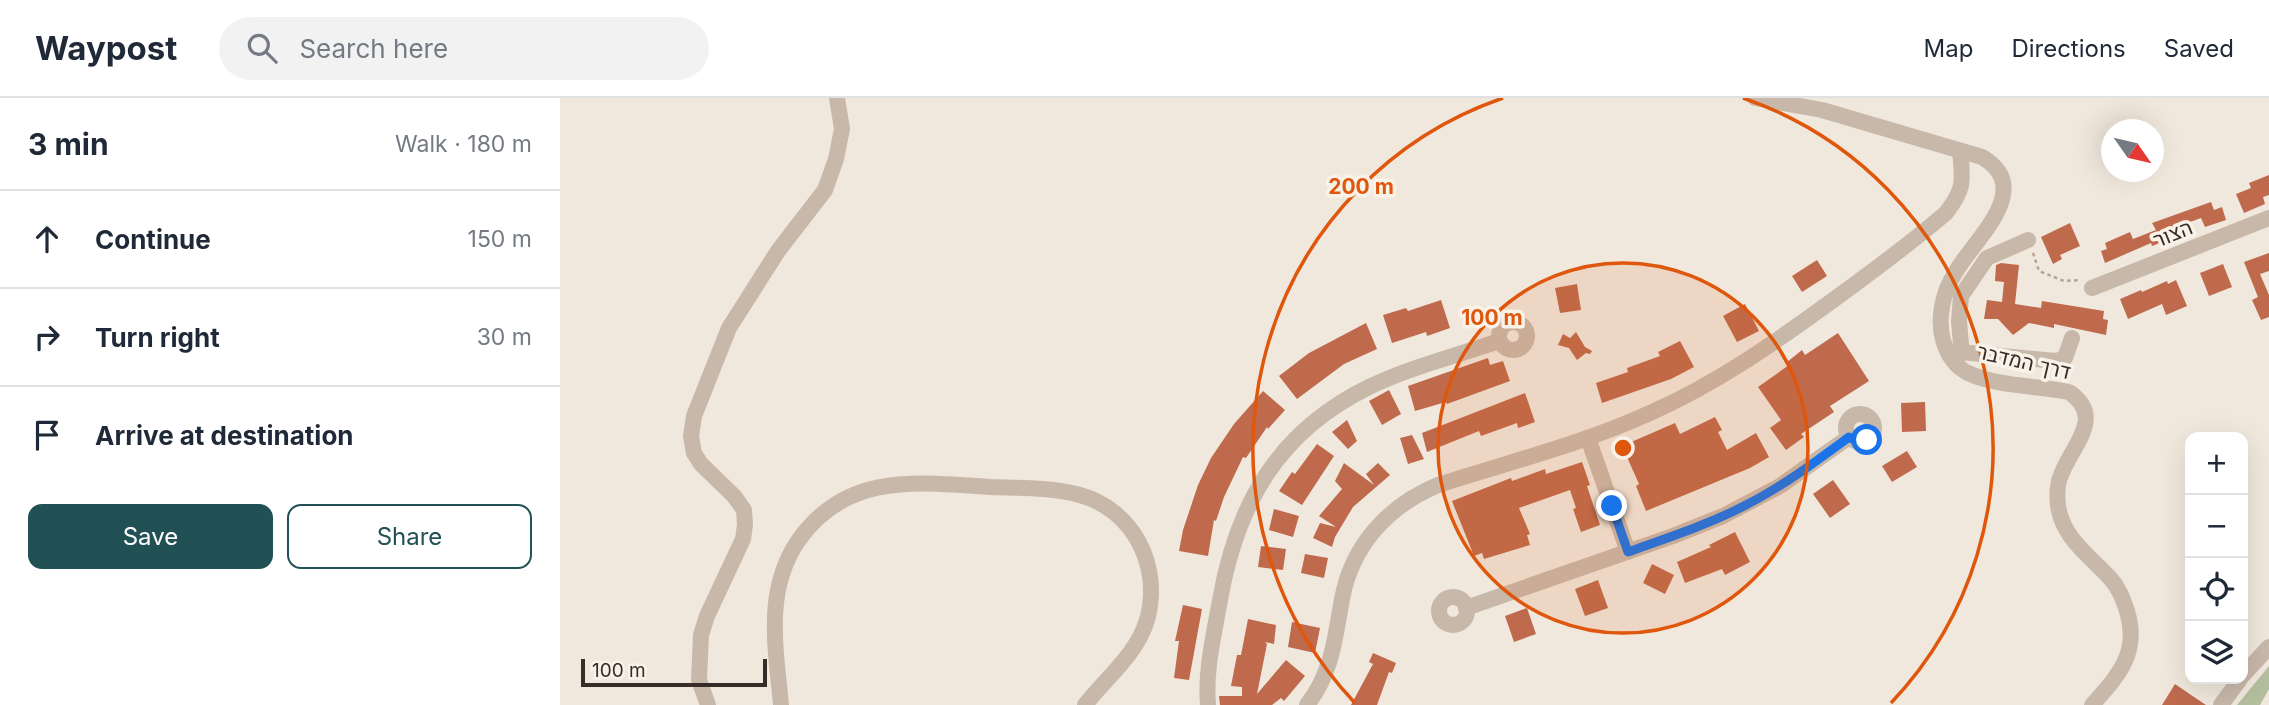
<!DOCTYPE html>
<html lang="en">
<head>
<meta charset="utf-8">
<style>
	body { margin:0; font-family:Inter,Heebo,sans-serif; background:#f2f2f3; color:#1f2937 }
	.controls { position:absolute; right:21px; bottom:21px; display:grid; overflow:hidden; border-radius:14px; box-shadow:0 7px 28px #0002 }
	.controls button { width:63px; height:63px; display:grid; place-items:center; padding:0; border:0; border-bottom:2px solid #e0e1e3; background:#fff; color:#1f2937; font:35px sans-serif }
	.compass { position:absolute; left:1541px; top:21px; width:63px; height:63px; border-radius:50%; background:#fff; box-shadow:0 7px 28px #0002; rotate:124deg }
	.scale { position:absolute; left:21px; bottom:18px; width:186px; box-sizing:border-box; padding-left:7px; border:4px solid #362d29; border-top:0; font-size:19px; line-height:24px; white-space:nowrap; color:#362d29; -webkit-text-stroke:5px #f9f2e9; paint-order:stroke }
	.stop { position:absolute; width:21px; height:21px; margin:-16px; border:5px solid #1a73e8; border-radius:50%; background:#fff }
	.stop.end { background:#1a73e8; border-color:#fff; box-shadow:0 2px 7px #0008 }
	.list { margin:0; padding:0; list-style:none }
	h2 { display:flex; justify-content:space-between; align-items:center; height:91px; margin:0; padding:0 28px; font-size:30px }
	h2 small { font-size:23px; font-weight:400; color:#747a83 }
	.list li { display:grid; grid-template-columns:46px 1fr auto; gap:21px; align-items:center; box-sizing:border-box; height:98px; padding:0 28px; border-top:2px solid #e0e1e3 }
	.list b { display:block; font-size:26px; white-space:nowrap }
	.list em { font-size:23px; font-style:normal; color:#747a83 }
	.actions { display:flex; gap:14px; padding:21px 28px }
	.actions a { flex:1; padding:16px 0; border:2px solid #215155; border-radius:14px; text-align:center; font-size:24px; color:#215155 }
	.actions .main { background:#215155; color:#fff }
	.icon { flex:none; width:38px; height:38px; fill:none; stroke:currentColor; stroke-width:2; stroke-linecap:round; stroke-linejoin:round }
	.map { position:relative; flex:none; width:1709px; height:607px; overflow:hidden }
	header { display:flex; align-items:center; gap:42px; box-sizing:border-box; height:98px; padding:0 35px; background:#fff; border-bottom:2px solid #e0e1e3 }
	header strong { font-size:33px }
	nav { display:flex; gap:38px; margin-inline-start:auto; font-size:24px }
	.search { width:490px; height:63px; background:#f2f2f3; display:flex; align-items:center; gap:18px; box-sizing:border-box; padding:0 24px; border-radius:38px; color:#747a83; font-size:26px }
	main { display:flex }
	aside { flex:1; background:#fff }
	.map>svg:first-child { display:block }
</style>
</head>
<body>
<header>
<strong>Waypost</strong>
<div class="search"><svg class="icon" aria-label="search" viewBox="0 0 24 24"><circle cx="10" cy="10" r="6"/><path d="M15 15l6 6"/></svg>Search here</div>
<nav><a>Map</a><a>Directions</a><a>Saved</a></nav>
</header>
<main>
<aside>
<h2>3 min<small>Walk · 180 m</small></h2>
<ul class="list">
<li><svg class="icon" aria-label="ahead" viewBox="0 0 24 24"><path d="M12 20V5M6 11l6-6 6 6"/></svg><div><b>Continue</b></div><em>150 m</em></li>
<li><svg class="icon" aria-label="right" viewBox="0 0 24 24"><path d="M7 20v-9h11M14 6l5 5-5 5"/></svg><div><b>Turn right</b></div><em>30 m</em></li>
<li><svg class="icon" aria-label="arrive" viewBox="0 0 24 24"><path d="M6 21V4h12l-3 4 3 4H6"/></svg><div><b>Arrive at destination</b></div></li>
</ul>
<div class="actions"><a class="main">Save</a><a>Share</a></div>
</aside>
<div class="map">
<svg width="1709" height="607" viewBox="0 0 1709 607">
	<rect width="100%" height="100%" fill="#f1e8dd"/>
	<!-- green -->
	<path fill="#b4bf9e" d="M 1709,568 L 1709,591 L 1700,607 L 1677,607 Z"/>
	<!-- building -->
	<g fill="#bf6a4d">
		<path d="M 1709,77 L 1709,97 L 1703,99 L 1705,106 L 1684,115 L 1676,96 L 1691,90 L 1689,85 Z"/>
		<path d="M 1651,104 L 1654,112 L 1662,109 L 1666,122 L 1645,129 L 1641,120 L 1619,128 L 1623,136 L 1592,148 L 1591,145 L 1545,165 L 1541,153 L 1547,151 L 1545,145 L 1570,134 L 1573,141 L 1596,132 L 1592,125 Z"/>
		<path d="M 1510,125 L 1520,148 L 1500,157 L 1502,161 L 1493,166 L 1481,139 Z"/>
		<path d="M 1709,155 L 1709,173 L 1700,176 L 1709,197 L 1709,219 L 1701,222 L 1692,202 L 1698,199 L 1684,164 Z"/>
		<path d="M 1257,162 L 1267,178 L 1242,194 L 1232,178 Z"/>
		<path d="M 1441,165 L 1459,167 L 1455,206 L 1481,210 L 1482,203 L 1544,213 L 1543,221 L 1548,222 L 1546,237 L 1494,226 L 1494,230 L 1469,225 L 1453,237 L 1438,221 L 1424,221 L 1427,202 L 1442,204 L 1444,184 L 1435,183 L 1436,167 Z"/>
		<path d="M 1663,166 L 1672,189 L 1649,198 L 1640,175 Z"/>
		<path d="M 1616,182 L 1627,208 L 1606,217 L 1602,206 L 1568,221 L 1560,201 L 1581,192 L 1582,194 L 1607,183 L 1608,186 Z"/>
		<path d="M 1017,186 L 1021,212 L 1000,215 L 995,190 Z"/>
		<path d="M 881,202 L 890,230 L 867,238 L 866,234 L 832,245 L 823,217 L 846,210 L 848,213 Z"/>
		<path d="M 1185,206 L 1199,233 L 1177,244 L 1163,218 Z"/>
		<path d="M 806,225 L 817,251 L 784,266 L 737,301 L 719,278 L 749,255 Z"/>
		<path d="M 1016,234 L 1025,249 L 1032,253 L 1030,256 L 1026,255 L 1017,262 L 1009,250 L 998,247 L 1003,236 L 1010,240 Z"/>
		<path d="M 1278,235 L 1309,283 L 1270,308 L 1274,314 L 1241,336 L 1244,339 L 1226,352 L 1210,330 L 1221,322 L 1198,289 L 1229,267 L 1227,264 L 1242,252 L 1245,257 Z"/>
		<path d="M 1120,243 L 1134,269 L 1111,281 L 1042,305 L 1036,285 L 1068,274 L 1067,270 L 1100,258 L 1098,254 Z"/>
		<path d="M 928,260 L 930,267 L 943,263 L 950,283 L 887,306 L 886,304 L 855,313 L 848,288 Z"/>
		<path d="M 829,292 L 841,316 L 822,327 L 809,303 Z"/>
		<path d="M 703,293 L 725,312 L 708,331 L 707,329 L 686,360 L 683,359 L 664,399 L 656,423 L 654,422 L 648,458 L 619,453 L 623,432 L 638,387 L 651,360 L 674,326 Z"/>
		<path d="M 965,295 L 975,324 L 958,330 L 957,325 L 921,338 L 919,333 L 867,354 L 862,335 Z"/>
		<path d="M 1365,304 L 1366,333 L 1342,334 L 1341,305 Z"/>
		<path d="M 1155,319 L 1162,332 L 1158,334 L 1167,352 L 1196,335 L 1209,359 L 1190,370 L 1086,413 L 1076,388 L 1079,386 L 1062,348 L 1115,325 L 1120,336 Z"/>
		<path d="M 787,322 L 797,343 L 788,351 L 772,334 Z"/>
		<path d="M 852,337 L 864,361 L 848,366 L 840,340 Z"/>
		<path d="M 757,346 L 774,358 L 742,407 L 719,393 L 732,374 L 735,376 Z"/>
		<path d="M 1347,353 L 1357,369 L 1332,384 L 1322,368 Z"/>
		<path d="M 1022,364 L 1030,387 L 1027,388 L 1040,427 L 1021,434 L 1013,411 L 1016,410 L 1010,392 L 959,410 L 970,436 L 967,437 L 970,447 L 924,461 L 922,455 L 914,458 L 892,403 L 951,380 L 952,383 L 985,371 L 986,376 Z"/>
		<path d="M 784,365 L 814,387 L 806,376 L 818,365 L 830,377 L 793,409 L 775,439 L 772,449 L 753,440 L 760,425 L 776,429 L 759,418 L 782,391 L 775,383 Z"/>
		<path d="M 1273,382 L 1290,406 L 1270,420 L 1253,396 Z"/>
		<path d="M 714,411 L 739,418 L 733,439 L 709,432 Z"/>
		<path d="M 1175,434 L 1190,464 L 1165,477 L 1162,471 L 1125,485 L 1117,464 L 1151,449 L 1149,447 Z"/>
		<path d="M 701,448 L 726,451 L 723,472 L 698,469 Z"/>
		<path d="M 745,456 L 768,460 L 764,480 L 741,475 Z"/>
		<path d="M 1092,466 L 1114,477 L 1105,496 L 1083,485 Z"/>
		<path d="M 1038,482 L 1048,510 L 1025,518 L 1015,491 Z"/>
		<path d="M 623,507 L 642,511 L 629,582 L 614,580 L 619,543 L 615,543 Z"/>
		<path d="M 967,510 L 976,536 L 954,544 L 945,518 Z"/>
		<path d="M 688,521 L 716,527 L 714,546 L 705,544 L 707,546 L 697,596 L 726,562 L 745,578 L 724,603 L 721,600 L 712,607 L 660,607 L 659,598 L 682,598 L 682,589 L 671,588 L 677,557 L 681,557 Z"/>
		<path d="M 732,524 L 760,530 L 755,555 L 728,549 Z"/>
		<path d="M 813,555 L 836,565 L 832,575 L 829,574 L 817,607 L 791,607 L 813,566 L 809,564 Z"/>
		<path d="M 1615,586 L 1634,599 L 1646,607 L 1602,607 Z"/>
	</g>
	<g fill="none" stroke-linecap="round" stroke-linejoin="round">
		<!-- path -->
		<path stroke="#b4a294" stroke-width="2.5" stroke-dasharray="3.5 3.5" stroke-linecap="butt" d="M 1473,155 L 1479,173 L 1504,183 L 1521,182"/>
		<!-- minor -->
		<g stroke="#c8b8aa" stroke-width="16">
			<path d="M 1195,0 L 1262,12 L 1422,59 C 1476,91 1414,141 1395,175 C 1383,194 1377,220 1383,242 C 1387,256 1394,268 1408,275 C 1435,288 1478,288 1509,294 C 1546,319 1512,347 1501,377 C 1497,386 1497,398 1498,408 C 1503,441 1530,458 1550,480 C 1559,490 1563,501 1567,513 C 1580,555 1558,578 1532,607"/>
			<path d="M 1532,190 L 1709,120"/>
			<circle cx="953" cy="238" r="14"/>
			<path d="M 1400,254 L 1496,263 L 1505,260 L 1512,240"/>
			<path d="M 1396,266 L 1401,246 L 1399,223 L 1401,198 L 1427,160 L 1468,142"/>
			<circle cx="1300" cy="330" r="14"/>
			<path d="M 1028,340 L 1068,454"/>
			<circle cx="893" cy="513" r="14"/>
			<path d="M 906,510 L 1113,438 L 1163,418 L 1220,388 L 1289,339"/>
			<path d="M 1683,577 L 1709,549"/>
			<path d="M 148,607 L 139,582 L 141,537 L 147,518 L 183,441 L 185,427 L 184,412 L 174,398 L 141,366 L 134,355 L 131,338 L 134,318 L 169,230 L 218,153 L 265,92 L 276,61 L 282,31 L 277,0"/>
			<path d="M 221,607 C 216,551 204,493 238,443 C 286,374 357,384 430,389 C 460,390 491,389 520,397 C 574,412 602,469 587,522 C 577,556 546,580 525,607"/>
			<path d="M 648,607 C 645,571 654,537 660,502 C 677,405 719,333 809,289 C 850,269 896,258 939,243"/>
			<path d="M 747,607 C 772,575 775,540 782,501 C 792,447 828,408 878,387 C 949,364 1022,346 1090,315 C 1158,285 1217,243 1276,200 C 1313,173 1351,145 1386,115 C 1405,90 1403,83 1400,53"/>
			<path d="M 1661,607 L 1680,581"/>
		</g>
	</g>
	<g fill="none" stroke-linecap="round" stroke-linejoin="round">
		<!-- route -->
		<path stroke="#1a73e8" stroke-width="9" d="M 1052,408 L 1068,454 C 1107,440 1147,427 1184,408 C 1222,389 1255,364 1289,339 L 1298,344 L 1307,342"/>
	</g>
	<!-- distance rings -->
	<circle cx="1063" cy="350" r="185" fill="#df570d" fill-opacity=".12"/>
	<g fill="none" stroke="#df570d" stroke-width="3.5">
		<circle cx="1063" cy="350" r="185"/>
		<path d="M795 605A370 370 0 0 1 943 0M1183 0A370 370 0 0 1 1331 605"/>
	</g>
	<g text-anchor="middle" stroke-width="7" stroke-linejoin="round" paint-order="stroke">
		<!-- street labels -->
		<g font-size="21" fill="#362d29" stroke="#f9f2e9">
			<text transform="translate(1613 136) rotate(-22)" y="7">הצור</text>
			<text transform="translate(1464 264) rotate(13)" y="7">דרך המדבר</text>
		</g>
	</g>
	<circle cx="1063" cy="350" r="10" fill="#df570d" stroke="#f9f2e9" stroke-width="3.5"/>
	<g font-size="21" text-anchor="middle" font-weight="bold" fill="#df570d" stroke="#f9f2e9" stroke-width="7" stroke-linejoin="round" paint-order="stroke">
		<text x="801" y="96">200 m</text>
		<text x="932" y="227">100 m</text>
	</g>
</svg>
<div class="controls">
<button>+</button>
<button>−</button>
<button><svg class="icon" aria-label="locate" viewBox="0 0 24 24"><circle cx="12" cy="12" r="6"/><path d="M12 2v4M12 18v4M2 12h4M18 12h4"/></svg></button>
<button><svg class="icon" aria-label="layers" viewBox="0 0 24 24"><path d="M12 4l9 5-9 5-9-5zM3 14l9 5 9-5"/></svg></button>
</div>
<svg class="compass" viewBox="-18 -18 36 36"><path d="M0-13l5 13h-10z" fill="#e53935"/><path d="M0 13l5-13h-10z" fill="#747a83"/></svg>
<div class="scale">100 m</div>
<div class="stop" style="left:1307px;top:342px"></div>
<div class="stop end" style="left:1052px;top:408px"></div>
</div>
</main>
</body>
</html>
